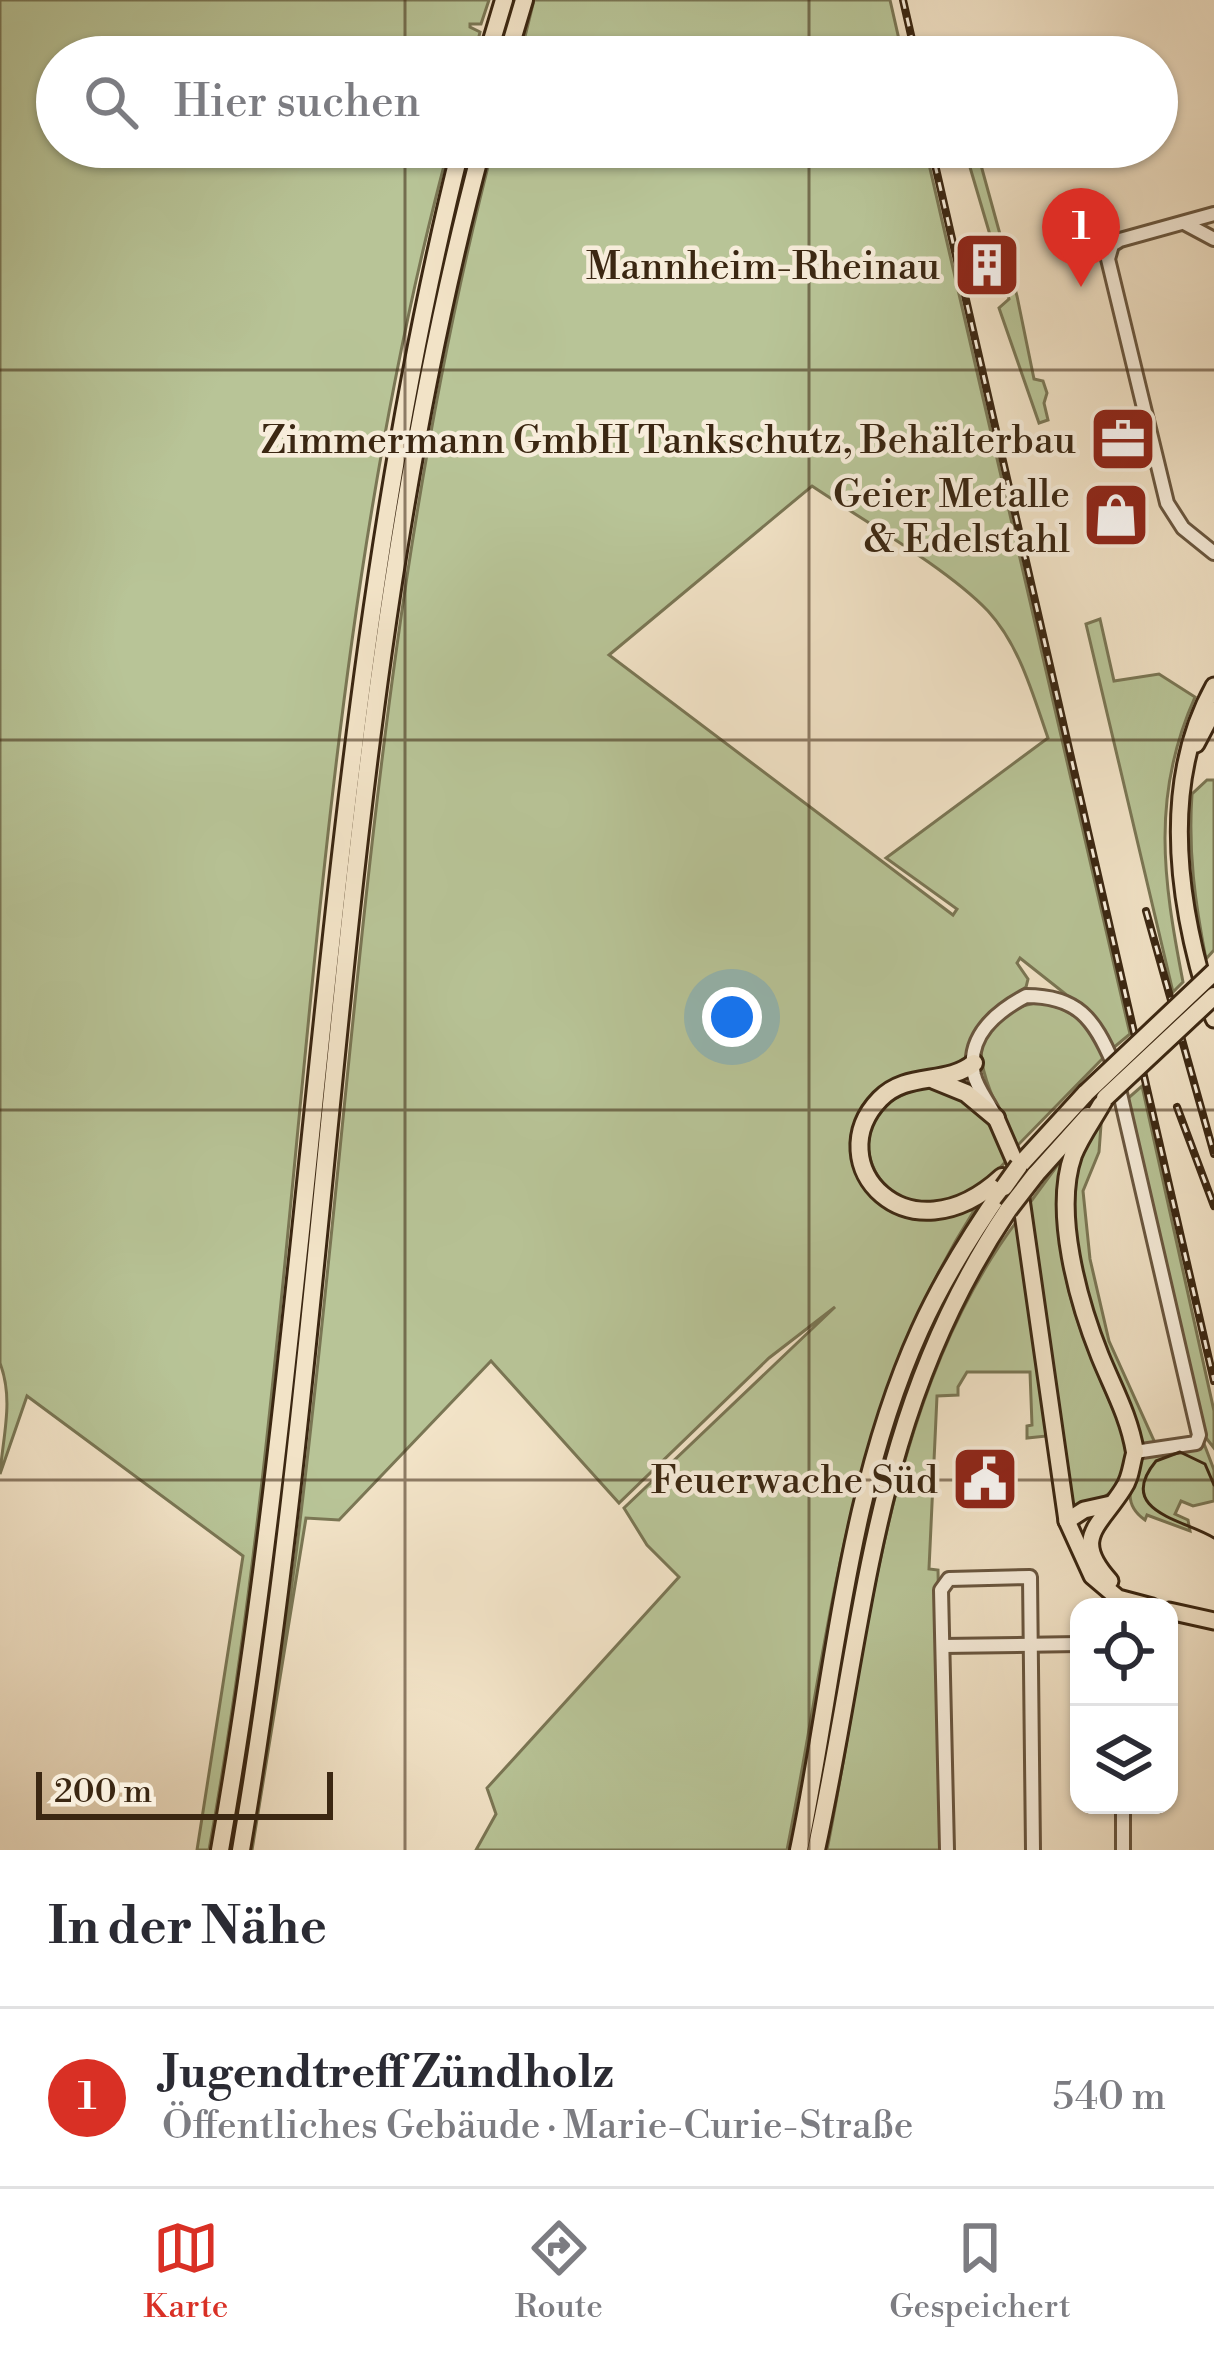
<!DOCTYPE html>
<html lang="de">
<head>
<meta charset="utf-8">
<style>
	body { margin:0; font-family:"Libre Bodoni",serif; background:#f7f7f7; color:#2b2b33 }
	.controls { position:absolute; right:36px; bottom:36px; display:grid; overflow:hidden; border-radius:24px; box-shadow:0 3px 9px #0004 }
	.controls button { width:108px; height:108px; display:grid; place-items:center; padding:0; border:0; border-bottom:3px solid #e1e1e2; background:#fff; color:#2b2b33; font:60px sans-serif }
	.scale { position:absolute; left:36px; bottom:30px; width:297px; box-sizing:border-box; padding-left:12px; border:6px solid #3b2712; border-top:0; font-size:33px; line-height:42px; white-space:nowrap; color:#3b2712; -webkit-text-stroke:9px #f7eddb; paint-order:stroke }
	.you { position:absolute; left:732px; top:1017px; width:42px; height:42px; margin:-30px; border:9px solid #fff; border-radius:50%; background:#1a73e8; box-shadow:0 0 0 18px #1a73e833 }
	.badge { display:grid; place-items:center; width:78px; height:78px; border-radius:50%; background:#d93025; color:#fff; font-size:39px; font-weight:700 }
	.pin { position:absolute; translate:-50% -99px; filter:drop-shadow(0 3px 6px #0008) }
	.pin::after { content:''; position:absolute; top:63px; width:42px; height:36px; background:inherit; clip-path:polygon(0 0,100% 0,50% 100%) }
	.list { margin:0; padding:0; list-style:none }
	h2 { display:flex; justify-content:space-between; align-items:center; height:156px; margin:0; padding:0 48px; font-size:51px }
	h2 small { font-size:39px; font-weight:400; color:#7c7c81 }
	.list li { display:grid; grid-template-columns:78px 1fr auto; gap:36px; align-items:center; box-sizing:border-box; height:180px; padding:0 48px; border-top:3px solid #e1e1e2 }
	.list b { display:block; font-size:45px; white-space:nowrap }
	.list p { margin:0; font-size:39px; white-space:nowrap; color:#7c7c81 }
	.list em { font-size:39px; font-style:normal; color:#7c7c81 }
	.icon { flex:none; width:66px; height:66px; fill:none; stroke:currentColor; stroke-width:2; stroke-linecap:round; stroke-linejoin:round }
	.map { position:relative; flex:none; width:1214px; height:1850px; overflow:hidden }
	.search { position:absolute; background:#fff; box-shadow:0 3px 9px #0004; left:36px; right:36px; top:36px; height:132px; display:flex; align-items:center; gap:30px; box-sizing:border-box; padding:0 42px; border-radius:66px; color:#7c7c81; font-size:45px }
	.sheet { height:336px; background:#fff }
	nav { display:flex; justify-content:space-around; align-items:center; box-sizing:border-box; height:168px; border-top:3px solid #e1e1e2; background:#fff; font-size:33px; color:#7c7c81 }
	nav a { display:grid; justify-items:center; gap:6px }
	nav .on { color:#d93025 }
	.map>svg:first-child { display:block }
</style>
</head>
<body>
<div class="map">
<svg width="1214" height="1850" viewBox="0 0 1214 1850">
	<rect width="100%" height="100%" fill="#f2e3c7"/>
	<filter id="stains"><feTurbulence type="fractalNoise" baseFrequency=".00167" numOctaves="4"/><feColorMatrix values="0 0 0 0 .2 0 0 0 0 .09 0 0 0 0 .02 0 0 0 .5 -.17"/></filter>
	<radialGradient id="worn" r=".72"><stop offset=".6" stop-color="#630" stop-opacity="0"/><stop offset="1" stop-color="#630" stop-opacity=".3"/></radialGradient>
	<!-- green -->
	<g fill="#b8c497" stroke="#7a7654" stroke-width="3" fill-rule="evenodd">
		<path d="M 0,0 L 489,0 L 481,24 L 470,24 L 470,27 L 480,32 L 474,57 L 57,57 L 57,147 L 449,147 C 299,702 311,1286 209,1850 L 197,1850 L 243,1556 L 27,1396 L 0,1474 C 3,1435 14,1400 0,1363 Z"/>
		<path d="M 534,0 L 890,0 L 903,57 L 520,57 Z"/>
		<path d="M 468,147 L 474,147 L 415,415 L 264,1657 L 252,1716 L 364,705 L 428,318 Z"/>
		<path d="M 493,147 L 925,147 L 1130,1034 L 1112,1049 L 1087,1011 L 1020,958 L 1017,963 L 1028,979 L 1026,987 L 983,1019 L 961,1067 L 872,1096 C 868,1118 856,1149 858,1171 C 859,1179 867,1189 872,1195 C 906,1232 936,1217 975,1209 C 846,1412 832,1623 787,1850 L 476,1850 L 496,1814 L 487,1788 L 679,1577 L 647,1545 L 624,1508 L 835,1307 L 769,1358 L 619,1503 L 491,1361 L 339,1520 L 306,1518 L 252,1850 C 267,1752 283,1653 296,1554 C 355,1084 373,608 493,147 ZM 812,486 C 864,521 947,568 988,611 C 1020,646 1033,695 1048,738 L 886,858 L 957,909 L 953,915 L 609,655 Z"/>
		<path d="M 964,147 L 976,147 L 1017,296 L 1034,379 L 1043,381 L 1047,393 L 1044,403 L 1048,420 L 1039,423 L 999,308 L 1009,299 Z"/>
		<path d="M 1100,619 L 1114,681 L 1159,674 L 1195,697 C 1151,795 1163,879 1183,982 L 1173,992 L 1086,624 Z"/>
		<path d="M 1207,780 L 1214,780 L 1214,950 L 1206,959 C 1195,903 1188,851 1192,794 Z"/>
		<path d="M 1035,1003 C 1072,1005 1088,1025 1105,1056 L 1017,1146 C 993,1096 942,1022 1035,1003 Z"/>
		<path d="M 937,1086 C 973,1095 993,1126 1009,1158 C 895,1289 798,1100 937,1086 Z"/>
		<path d="M 1142,1086 L 1214,1411 L 1214,1448 L 1203,1434 L 1126,1100 Z"/>
		<path d="M 1101,1125 L 1099,1152 L 1083,1191 L 1090,1259 L 1109,1341 L 1155,1443 L 1140,1446 C 1108,1366 1051,1241 1079,1155 C 1083,1144 1093,1134 1101,1125 Z"/>
		<path d="M 1062,1159 C 1065,1182 1058,1209 1060,1234 C 1064,1309 1102,1382 1131,1450 L 1126,1454 C 1127,1490 1102,1501 1072,1511 L 1029,1204 Z"/>
		<path d="M 1020,1217 L 1047,1436 L 1027,1438 L 1027,1426 L 1032,1425 L 1030,1372 L 967,1372 L 958,1387 L 958,1395 L 937,1396 L 929,1569 L 938,1570 L 944,1850 L 827,1850 C 868,1644 887,1390 1020,1217 Z"/>
		<path d="M 1203,1441 L 1214,1470 L 1214,1501 L 1193,1506 L 1181,1501 L 1175,1514 L 1188,1520 L 1190,1531 L 1147,1515 L 1145,1520 C 1119,1502 1133,1480 1142,1456 L 1198,1447 Z"/>
	</g>
	<g fill="none" stroke-linecap="round" stroke-linejoin="round">
		<defs>
			<g id="minor">
				<path d="M 1214,214 L 1120,240 L 1112,245 L 1108,259 L 1167,503 L 1183,528 L 1214,553"/>
				<path d="M 1186,224 L 1214,239"/>
				<path d="M 993,1112 C 987,1100 977,1088 974,1075 C 966,1036 996,1012 1026,996 C 1078,996 1094,1019 1113,1063 L 1199,1435 L 1196,1443 L 1135,1452"/>
				<path d="M 943,1646 L 1079,1644"/>
				<path d="M 1123,1805 L 1123,1850"/>
				<path d="M 947,1850 L 941,1590 L 949,1579 L 1030,1577 L 1033,1850"/>
			</g>
			<g id="major">
				<path d="M 1214,686 C 1158,787 1179,914 1214,1019"/>
				<path d="M 1196,744 L 1214,710"/>
				<path d="M 996,1118 L 1016,1164 L 1067,1521 L 1092,1576 L 1118,1598 L 1152,1607"/>
				<path d="M 1067,1521 L 1084,1510 L 1111,1504"/>
				<path d="M 1110,1581 C 1071,1538 1099,1527 1123,1489 C 1131,1478 1131,1465 1135,1452"/>
				<path d="M 1169,1611 L 1214,1621"/>
			</g>
			<g id="highway">
				<path d="M 487,57 L 504,0"/>
				<path d="M 507,57 L 524,0"/>
				<path d="M 974,1063 C 946,1086 907,1071 880,1099 C 818,1163 907,1264 1002,1177"/>
				<path d="M 934,1080 L 966,1093 L 996,1118"/>
				<path d="M 1105,1098 C 1095,1117 1081,1135 1073,1155 C 1053,1212 1078,1301 1100,1356 C 1113,1388 1129,1416 1135,1452"/>
				<path d="M 1019,1166 L 1086,1093"/>
				<path d="M 1035,1175 L 1088,1116"/>
				<path d="M 220,1850 C 320,1284 321,706 461,147"/>
				<path d="M 241,1850 C 338,1285 333,703 482,147"/>
				<path d="M 799,1850 C 835,1677 846,1493 920,1330 C 943,1279 972,1233 1004,1187"/>
				<path d="M 816,1850 C 867,1618 870,1416 1008,1210"/>
			</g>
		</defs>
		<!-- minor casing -->
		<use href="#minor" stroke="#69563f" stroke-width="18"/>
		<!-- major casing -->
		<use href="#major" stroke="#3b2712" stroke-width="21"/>
		<!-- highway casing -->
		<use href="#highway" stroke="#3b2712" stroke-width="22"/>
		<!-- minor -->
		<use href="#minor" stroke="#f7eddb" stroke-width="12"/>
		<!-- major -->
		<use href="#major" stroke="#f2e3c7" stroke-width="15"/>
		<!-- highway -->
		<use href="#highway" stroke="#f2e3c7" stroke-width="16"/>
		<!-- tram -->
		<path stroke="#3b2712" stroke-width="3" d="M 1214,1485 L 1205,1464 L 1180,1452 L 1156,1461 C 1114,1512 1186,1520 1214,1538"/>
		<defs>
			<g id="rail">
				<path d="M 903,0 L 916,57"/>
				<path d="M 931,147 L 1214,1381"/>
				<path d="M 1146,911 L 1214,1154"/>
				<path d="M 1177,1107 L 1214,1206"/>
			</g>
		</defs>
		<!-- rail casing -->
		<use href="#rail" stroke="#3b2712" stroke-width="8"/>
		<!-- rail -->
		<use href="#rail" stroke="#f7eddb" stroke-width="3" stroke-dasharray="9" stroke-linecap="butt"/>
		<defs>
			<g id="highway-bridge">
				<path d="M 1086,1093 L 1214,972"/>
				<path d="M 1105,1098 L 1214,996"/>
				<path d="M 1004,1187 L 1019,1166"/>
				<path d="M 1008,1210 L 1035,1175"/>
			</g>
		</defs>
		<!-- highway-bridge casing -->
		<use href="#highway-bridge" stroke="#3b2712" stroke-width="22" stroke-linecap="butt"/>
		<!-- highway-bridge -->
		<use href="#highway-bridge" stroke="#f2e3c7" stroke-width="16"/>
	</g>
	<!-- grid -->
	<path fill="none" stroke="#3b2712" stroke-width="3" stroke-opacity="0.55" d="M 405,0 L 405,57M 809,0 L 809,57M 405,147 L 405,1850M 809,147 L 809,1850M 0,370 L 1214,370M 0,740 L 1214,740M 0,1110 L 1214,1110M 0,1480 L 1214,1480"/>
	<!-- icons -->
	<defs>
		<symbol id="building-square" viewBox="-11 -11 22 22"><rect x="-9" y="-9" width="18" height="18" rx="4" fill="#8f2418" stroke="#f7eddb"/><path d="M-4-6H4V6H1V3H-1V6H-4ZM-2.5-4.3h1.7v1.8h-1.7ZM.8-4.3h1.7v1.8H.8ZM-2.5-1h1.7V.8h-1.7ZM.8-1h1.7V.8H.8Z" fill="#fff"/></symbol>
		<symbol id="office-square" viewBox="-11 -11 22 22"><rect x="-9" y="-9" width="18" height="18" rx="4" fill="#8f2418" stroke="#f7eddb"/><path d="M-6-3h4V-5.5h4V-3h4V5H-6ZM-1-4.5V-3h2v-1.5ZM-6 0V1H6V0Z" fill="#fff"/></symbol>
		<symbol id="shop-square" viewBox="-11 -11 22 22"><rect x="-9" y="-9" width="18" height="18" rx="4" fill="#8f2418" stroke="#f7eddb"/><path d="M-5-2.5h2.3a2.7 3.5 0 0 1 5.4 0H5L5.5 6h-11ZM-1.5-2.5h3a1.5 2.3 0 0 0-3 0Z" fill="#fff"/></symbol>
		<symbol id="civic-square" viewBox="-11 -11 22 22"><rect x="-9" y="-9" width="18" height="18" rx="4" fill="#8f2418" stroke="#f7eddb"/><path d="M-.6-6.5H3V-4.5H.6V-3L4-1V1h2V6H-6V1h2V-1L-.6-3ZM-1.2 2.5V6h2.4V2.5Z" fill="#fff"/></symbol>
	</defs>
	<g fill-rule="evenodd">
		<use href="#building-square" x="949" y="227" width="76" height="76"/>
		<use href="#office-square" x="1085" y="401" width="76" height="76"/>
		<use href="#shop-square" x="1078" y="477" width="76" height="76"/>
		<use href="#civic-square" x="947" y="1441" width="76" height="76"/>
	</g>
	<g text-anchor="middle" stroke-width="9" stroke-linejoin="round" paint-order="stroke">
		<!-- poi labels -->
		<g font-size="39" fill="#3b2712" stroke="#f7eddb" text-anchor="end">
			<text x="940" y="279">Mannheim-Rheinau</text>
			<text x="1076" y="453">Zimmermann GmbH Tankschutz, Behälterbau</text>
			<text x="1070" y="507">Geier Metalle<tspan x="1070" dy="45">&amp; Edelstahl</tspan></text>
			<text x="938" y="1493">Feuerwache Süd</text>
		</g>
	</g>
	<rect width="100%" height="100%" filter="url(#stains)"/>
	<rect width="100%" height="100%" fill="url(#worn)"/>
</svg>
<div class="controls">
<button><svg class="icon" aria-label="locate" viewBox="0 0 24 24"><circle cx="12" cy="12" r="6"/><path d="M12 2v4M12 18v4M2 12h4M18 12h4"/></svg></button>
<button><svg class="icon" aria-label="layers" viewBox="0 0 24 24"><path d="M12 4l9 5-9 5-9-5zM3 14l9 5 9-5"/></svg></button>
</div>
<div class="scale">200 m</div>
<div class="you"></div>
<div class="pin badge" style="left:1081px;top:287px">1</div>
<div class="search"><svg class="icon" aria-label="search" viewBox="0 0 24 24"><circle cx="10" cy="10" r="6"/><path d="M15 15l6 6"/></svg>Hier suchen</div>
</div>
<section class="sheet">
<h2>In der Nähe<small></small></h2>
<ul class="list">
<li><span class="badge">1</span><div><b>Jugendtreff Zündholz</b><p>Öffentliches Gebäude · Marie-Curie-Straße</p></div><em>540 m</em></li>
</ul>
</section>
<nav>
<a class="on"><svg class="icon" aria-label="map" viewBox="0 0 24 24"><path d="M3 6l6-2 6 2 6-2v14l-6 2-6-2-6 2zM9 4v14M15 6v14"/></svg>Karte</a>
<a><svg class="icon" aria-label="directions" viewBox="0 0 24 24"><path d="M12 3l9 9-9 9-9-9zM9 14v-3h6M13 9l2 2-2 2"/></svg>Route</a>
<a><svg class="icon" aria-label="saved" viewBox="0 0 24 24"><path d="M7 4h10v16l-5-4-5 4z"/></svg>Gespeichert</a>
</nav>
</body>
</html>
